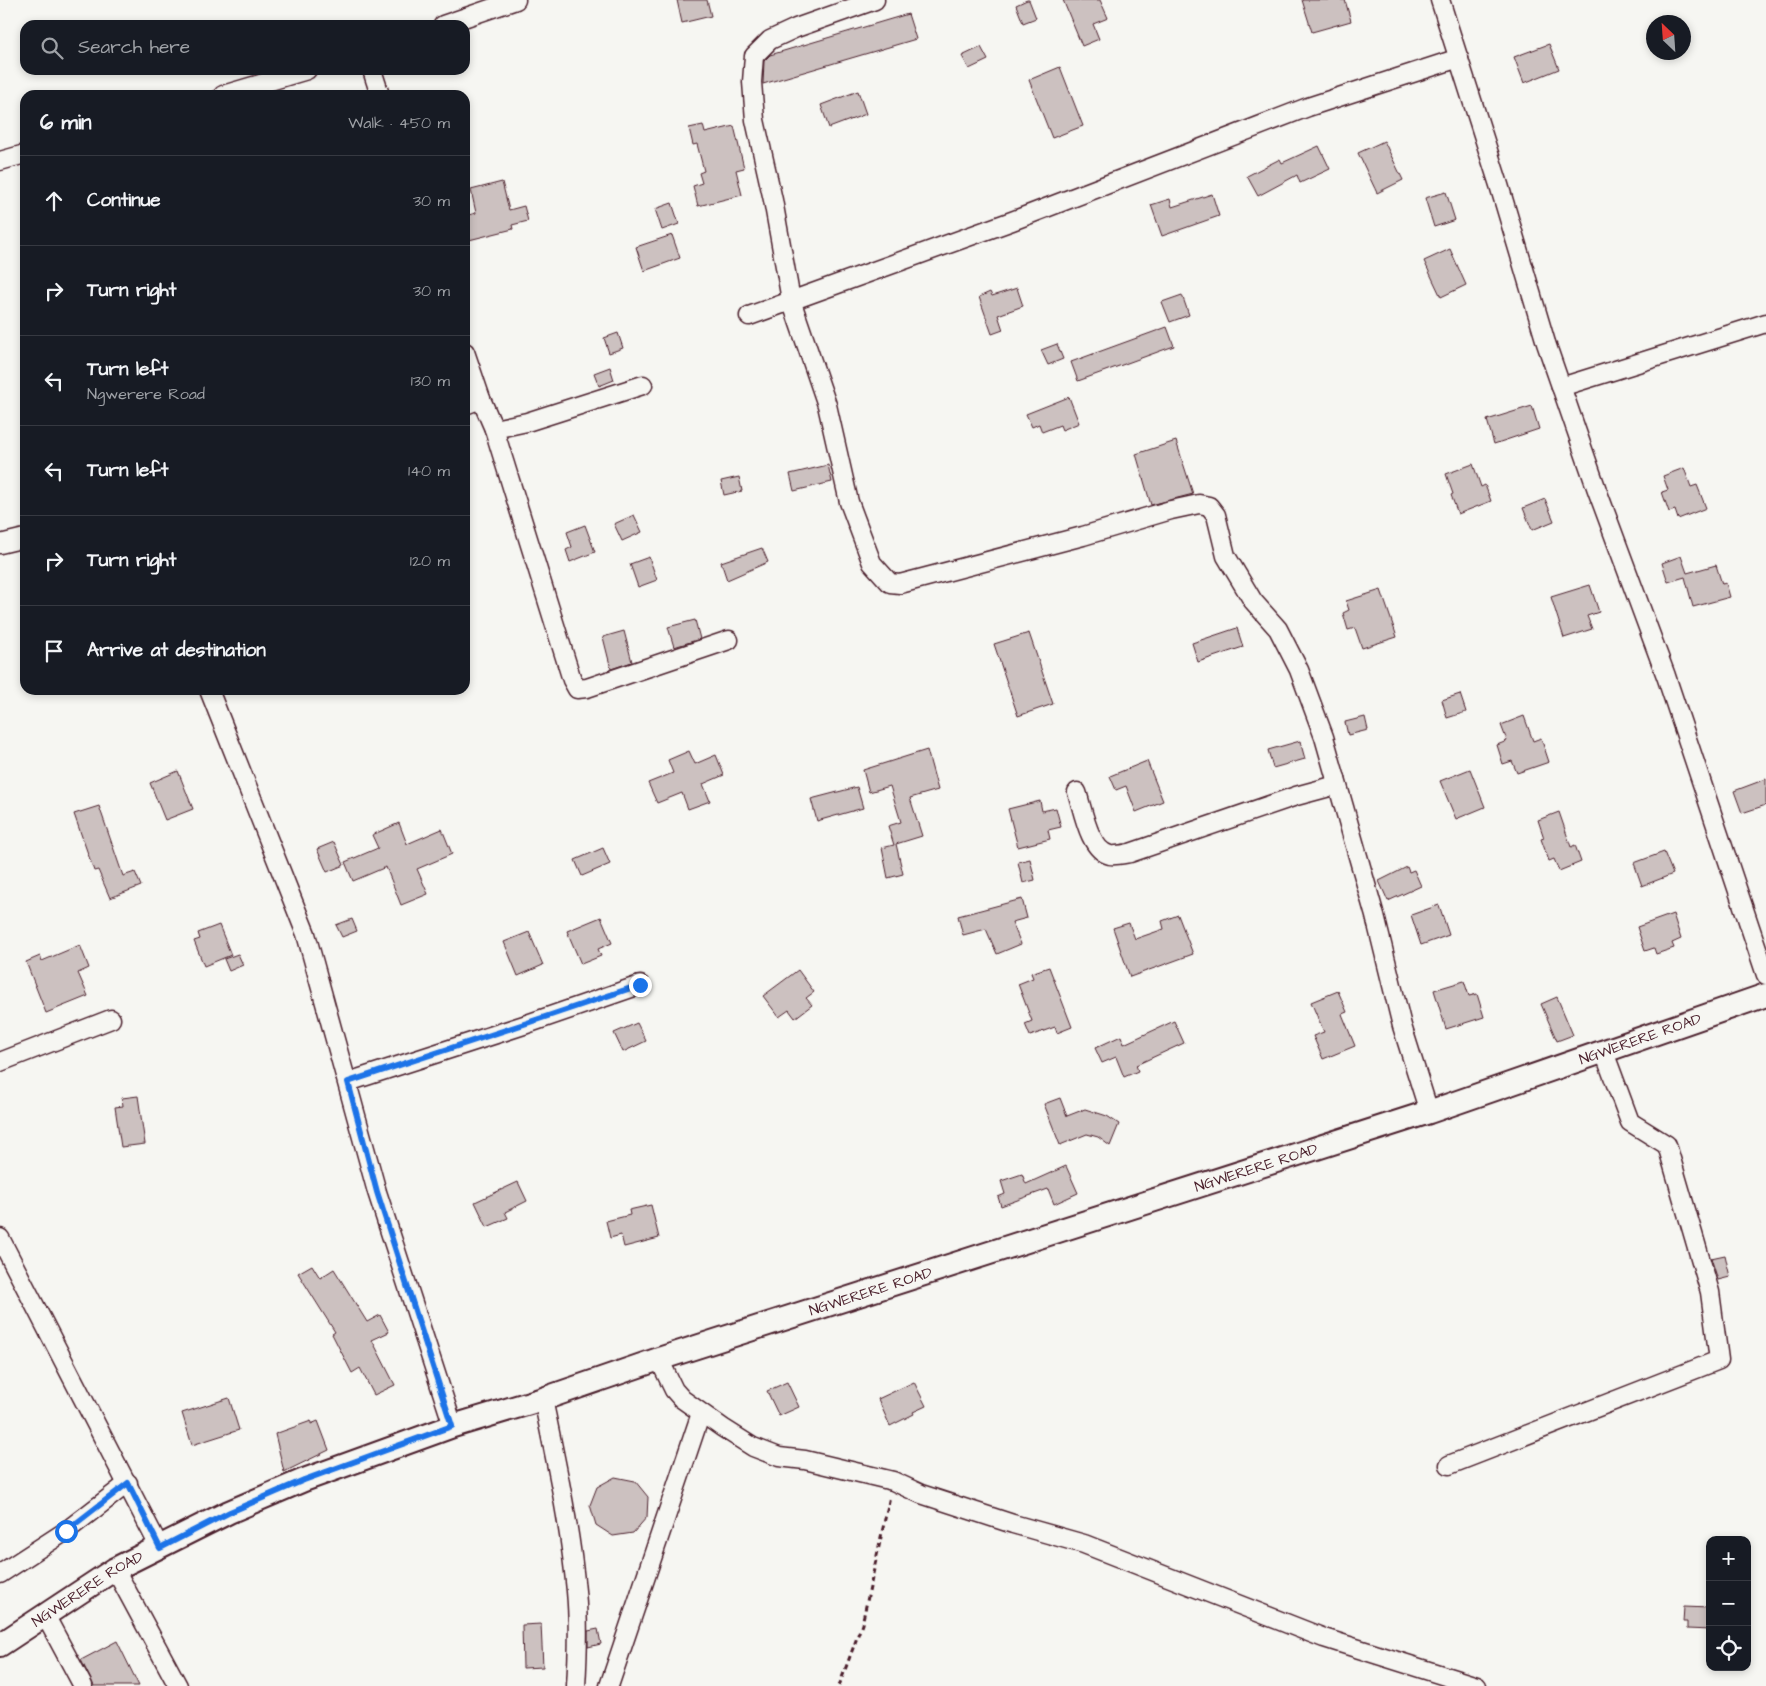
<!DOCTYPE html>
<html lang="en">
<head>
<meta charset="utf-8">
<style>
	body { margin:0; font-family:"Architects Daughter",sans-serif; background:#242831; color:#f1f3f6 }
	.controls { position:absolute; right:15px; bottom:15px; display:grid; overflow:hidden; border-radius:10px; box-shadow:0 2px 8px #0003 }
	.controls button { width:45px; height:45px; display:grid; place-items:center; padding:0; border:0; border-bottom:1px solid #363941; background:#171b24; color:#f1f3f6; font:25px sans-serif }
	.compass { position:absolute; left:1646px; top:15px; width:45px; height:45px; border-radius:50%; background:#171b24; box-shadow:0 2px 8px #0003; rotate:335deg }
	.stop { position:absolute; width:15px; height:15px; margin:-11px; border:4px solid #1a73e8; border-radius:50%; background:#fff }
	.stop.end { background:#1a73e8; border-color:#fff; box-shadow:0 1px 5px #0008 }
	.list { margin:0; padding:0; list-style:none }
	h2 { display:flex; justify-content:space-between; align-items:center; height:65px; margin:0; padding:0 20px; font-size:21px }
	h2 small { font-size:16px; font-weight:400; color:#9ea1a6 }
	.list li { display:grid; grid-template-columns:32px 1fr auto; gap:15px; align-items:center; box-sizing:border-box; height:90px; padding:0 20px; border-top:1px solid #363941 }
	.list b { display:block; font-size:19px; white-space:nowrap }
	.list p { margin:0; font-size:16px; white-space:nowrap; color:#9ea1a6 }
	.list em { font-size:16px; font-style:normal; color:#9ea1a6 }
	.icon { flex:none; width:28px; height:28px; fill:none; stroke:currentColor; stroke-width:2; stroke-linecap:round; stroke-linejoin:round }
	.map { position:relative; flex:none; width:1766px; height:1686px; overflow:hidden }
	.search { position:absolute; background:#171b24; box-shadow:0 2px 8px #0003; left:20px; top:20px; width:450px; height:55px; display:flex; align-items:center; gap:12px; box-sizing:border-box; padding:0 18px; border-radius:15px; color:#9ea1a6; font-size:19px }
	.panel { position:absolute; background:#171b24; box-shadow:0 2px 8px #0003; left:20px; top:90px; width:450px; height:605px; border-radius:15px }
	.map>svg:first-child { display:block }
</style>
</head>
<body>
<div class="map">
<svg width="1766" height="1686" viewBox="0 0 1766 1686">
	<rect width="100%" height="100%" fill="#f6f6f2"/>
	<filter id="ink" filterUnits="userSpaceOnUse"><feTurbulence type="fractalNoise" baseFrequency=".02" numOctaves="2"/><feDisplacementMap in="SourceGraphic" scale="10" xChannelSelector="R" yChannelSelector="G"/><feConvolveMatrix kernelMatrix="1 2 1 2 8 2 1 2 1" color-interpolation-filters="sRGB"/></filter>
	<g filter="url(#ink)">
		<!-- building -->
		<g fill="#ccc1c0" stroke="#4a1f2b">
			<path d="M 677,0 L 707,0 L 711,16 L 682,23 Z"/>
			<path d="M 1027,0 L 1029,0 L 1036,18 L 1023,23 L 1016,5 Z"/>
			<path d="M 1063,0 L 1100,0 L 1108,18 L 1093,24 L 1099,39 L 1082,46 Z"/>
			<path d="M 1302,0 L 1345,0 L 1351,21 L 1312,32 Z"/>
			<path d="M 908,14 L 916,39 L 763,84 L 764,61 L 770,55 Z"/>
			<path d="M 1549,44 L 1559,69 L 1524,83 L 1514,57 Z"/>
			<path d="M 981,47 L 988,60 L 969,69 L 962,56 Z"/>
			<path d="M 1060,67 L 1083,126 L 1052,138 L 1029,80 Z"/>
			<path d="M 858,91 L 866,114 L 829,128 L 821,105 Z"/>
			<path d="M 703,125 L 705,133 L 734,126 L 744,168 L 736,170 L 742,195 L 698,206 L 693,186 L 702,183 L 699,173 L 704,171 L 697,144 L 693,145 L 689,128 Z"/>
			<path d="M 1384,141 L 1403,180 L 1377,193 L 1358,153 Z"/>
			<path d="M 1319,146 L 1330,169 L 1300,183 L 1297,175 L 1258,196 L 1247,176 L 1280,159 L 1282,163 Z"/>
			<path d="M 502,182 L 509,210 L 524,206 L 528,221 L 512,225 L 513,229 L 465,241 L 465,216 L 476,213 L 471,190 Z"/>
			<path d="M 1446,192 L 1455,220 L 1434,227 L 1425,198 Z"/>
			<path d="M 1212,194 L 1219,216 L 1162,236 L 1151,205 L 1170,199 L 1172,207 Z"/>
			<path d="M 672,203 L 679,224 L 662,230 L 655,209 Z"/>
			<path d="M 672,235 L 680,258 L 644,271 L 636,247 Z"/>
			<path d="M 1450,249 L 1466,285 L 1441,297 L 1424,261 Z"/>
			<path d="M 1017,288 L 1023,306 L 998,315 L 1003,330 L 992,334 L 979,297 L 990,292 L 992,296 Z"/>
			<path d="M 1182,295 L 1189,315 L 1170,322 L 1162,302 Z"/>
			<path d="M 1167,327 L 1174,346 L 1078,381 L 1071,362 Z"/>
			<path d="M 618,333 L 623,348 L 609,353 L 604,338 Z"/>
			<path d="M 1057,344 L 1063,359 L 1048,365 L 1041,350 Z"/>
			<path d="M 610,367 L 614,380 L 599,386 L 594,373 Z"/>
			<path d="M 1069,397 L 1079,423 L 1062,430 L 1060,425 L 1042,432 L 1039,424 L 1032,427 L 1026,414 Z"/>
			<path d="M 1532,406 L 1539,429 L 1494,444 L 1487,420 Z"/>
			<path d="M 1176,441 L 1193,494 L 1151,505 L 1136,454 Z"/>
			<path d="M 1473,464 L 1481,487 L 1485,485 L 1491,501 L 1458,514 L 1451,495 L 1453,494 L 1446,474 Z"/>
			<path d="M 828,465 L 832,482 L 794,491 L 790,474 Z"/>
			<path d="M 1684,468 L 1691,487 L 1697,485 L 1706,508 L 1678,519 L 1675,510 L 1669,512 L 1662,492 L 1668,490 L 1663,476 Z"/>
			<path d="M 739,477 L 742,491 L 724,495 L 721,481 Z"/>
			<path d="M 1545,499 L 1554,521 L 1532,530 L 1523,508 Z"/>
			<path d="M 634,515 L 642,532 L 622,541 L 614,524 Z"/>
			<path d="M 585,525 L 595,552 L 570,562 L 566,550 L 572,547 L 567,532 Z"/>
			<path d="M 762,548 L 768,562 L 727,580 L 721,562 Z"/>
			<path d="M 1681,556 L 1687,573 L 1716,565 L 1722,584 L 1726,583 L 1730,597 L 1693,607 L 1685,577 L 1668,582 L 1662,563 Z"/>
			<path d="M 649,557 L 657,580 L 638,587 L 630,564 Z"/>
			<path d="M 1590,585 L 1599,612 L 1587,616 L 1592,629 L 1564,638 L 1551,597 Z"/>
			<path d="M 1381,590 L 1397,637 L 1362,648 L 1355,628 L 1348,630 L 1343,613 L 1349,610 L 1346,601 Z"/>
			<path d="M 695,620 L 700,639 L 674,647 L 668,627 Z"/>
			<path d="M 1237,628 L 1243,647 L 1198,662 L 1192,643 Z"/>
			<path d="M 624,631 L 632,662 L 611,669 L 603,637 Z"/>
			<path d="M 1029,633 L 1053,704 L 1018,716 L 994,644 Z"/>
			<path d="M 1460,694 L 1466,712 L 1447,718 L 1442,700 Z"/>
			<path d="M 1524,716 L 1533,741 L 1541,738 L 1549,762 L 1517,773 L 1512,761 L 1503,764 L 1497,745 L 1507,741 L 1501,725 Z"/>
			<path d="M 1365,717 L 1368,730 L 1348,735 L 1345,722 Z"/>
			<path d="M 1300,741 L 1305,759 L 1273,768 L 1268,750 Z"/>
			<path d="M 927,750 L 938,790 L 910,798 L 922,836 L 896,844 L 903,874 L 888,878 L 882,848 L 894,845 L 888,826 L 901,822 L 890,786 L 869,792 L 863,770 Z"/>
			<path d="M 689,751 L 695,764 L 716,755 L 724,775 L 703,784 L 710,801 L 688,809 L 682,793 L 657,803 L 648,783 L 673,773 L 668,760 Z"/>
			<path d="M 1147,761 L 1163,801 L 1136,812 L 1126,786 L 1116,790 L 1110,776 Z"/>
			<path d="M 1470,769 L 1485,807 L 1456,819 L 1440,781 Z"/>
			<path d="M 178,771 L 193,809 L 165,820 L 150,783 Z"/>
			<path d="M 1766,779 L 1766,805 L 1742,813 L 1734,791 Z"/>
			<path d="M 857,787 L 863,808 L 817,821 L 811,799 Z"/>
			<path d="M 1040,801 L 1042,811 L 1056,808 L 1061,827 L 1048,830 L 1050,839 L 1018,847 L 1008,809 Z"/>
			<path d="M 99,806 L 123,876 L 135,872 L 141,886 L 110,898 L 98,870 L 94,871 L 74,814 Z"/>
			<path d="M 1559,812 L 1571,847 L 1575,845 L 1581,862 L 1559,871 L 1554,859 L 1549,861 L 1541,839 L 1544,838 L 1538,820 Z"/>
			<path d="M 399,823 L 407,844 L 442,829 L 452,854 L 417,869 L 428,894 L 401,905 L 386,867 L 353,881 L 345,862 L 378,848 L 372,835 Z"/>
			<path d="M 334,842 L 344,865 L 327,872 L 317,849 Z"/>
			<path d="M 603,848 L 610,864 L 582,876 L 575,860 Z"/>
			<path d="M 1664,852 L 1673,874 L 1642,886 L 1634,863 Z"/>
			<path d="M 1030,859 L 1035,880 L 1023,883 L 1018,862 Z"/>
			<path d="M 1407,867 L 1409,872 L 1414,870 L 1421,886 L 1388,901 L 1379,881 Z"/>
			<path d="M 1022,899 L 1027,918 L 1012,922 L 1021,944 L 997,954 L 986,929 L 963,935 L 958,916 Z"/>
			<path d="M 1439,905 L 1449,935 L 1421,945 L 1411,915 Z"/>
			<path d="M 1673,914 L 1681,939 L 1672,943 L 1674,948 L 1656,954 L 1654,948 L 1645,951 L 1637,927 Z"/>
			<path d="M 1178,915 L 1193,954 L 1130,977 L 1113,928 L 1129,923 L 1135,939 L 1164,929 L 1162,921 Z"/>
			<path d="M 601,917 L 612,943 L 598,949 L 601,956 L 581,964 L 567,931 Z"/>
			<path d="M 352,919 L 357,931 L 342,937 L 336,925 Z"/>
			<path d="M 219,925 L 231,955 L 204,966 L 194,941 L 200,939 L 198,933 Z"/>
			<path d="M 529,932 L 543,965 L 518,976 L 504,942 Z"/>
			<path d="M 80,945 L 89,968 L 78,973 L 88,996 L 46,1013 L 26,962 L 40,956 L 42,961 Z"/>
			<path d="M 238,954 L 243,965 L 229,971 L 224,959 Z"/>
			<path d="M 1049,967 L 1072,1027 L 1057,1033 L 1055,1027 L 1030,1036 L 1025,1024 L 1032,1021 L 1018,984 L 1033,978 L 1031,973 Z"/>
			<path d="M 798,970 L 814,992 L 806,998 L 812,1005 L 795,1018 L 789,1010 L 779,1017 L 763,996 Z"/>
			<path d="M 1464,981 L 1469,996 L 1477,994 L 1484,1017 L 1446,1029 L 1434,990 Z"/>
			<path d="M 1338,991 L 1347,1012 L 1342,1014 L 1355,1046 L 1323,1059 L 1313,1036 L 1324,1032 L 1311,1002 Z"/>
			<path d="M 1557,997 L 1573,1035 L 1557,1041 L 1541,1004 Z"/>
			<path d="M 1174,1021 L 1184,1043 L 1136,1065 L 1138,1071 L 1124,1077 L 1116,1057 L 1102,1063 L 1095,1048 L 1121,1036 L 1124,1044 Z"/>
			<path d="M 637,1023 L 646,1041 L 623,1052 L 614,1033 Z"/>
			<path d="M 138,1096 L 145,1144 L 121,1147 L 115,1107 L 123,1106 L 122,1098 Z"/>
			<path d="M 1060,1098 L 1067,1116 L 1085,1109 L 1107,1116 L 1119,1124 L 1110,1146 L 1098,1137 L 1087,1134 L 1060,1145 L 1044,1104 Z"/>
			<path d="M 1066,1166 L 1078,1193 L 1054,1204 L 1048,1189 L 1001,1206 L 998,1197 L 1005,1194 L 1001,1181 L 1022,1174 L 1026,1184 Z"/>
			<path d="M 518,1182 L 527,1201 L 505,1212 L 508,1218 L 487,1227 L 475,1202 Z"/>
			<path d="M 651,1205 L 659,1238 L 624,1247 L 621,1235 L 610,1238 L 606,1221 L 630,1215 L 629,1210 Z"/>
			<path d="M 1725,1255 L 1730,1277 L 1718,1280 L 1711,1258 Z"/>
			<path d="M 312,1265 L 320,1278 L 334,1269 L 367,1322 L 380,1315 L 389,1332 L 372,1340 L 395,1385 L 374,1395 L 360,1368 L 352,1373 L 332,1334 L 335,1332 L 298,1273 Z"/>
			<path d="M 787,1382 L 799,1407 L 779,1416 L 767,1391 Z"/>
			<path d="M 914,1382 L 926,1406 L 913,1412 L 914,1414 L 890,1426 L 878,1399 Z"/>
			<path d="M 229,1398 L 239,1430 L 192,1445 L 182,1413 Z"/>
			<path d="M 311,1421 L 311,1424 L 318,1421 L 329,1450 L 284,1472 L 275,1434 Z"/>
			<path d="M 615,1477 L 635,1481 L 648,1497 L 647,1517 L 633,1533 L 613,1536 L 596,1525 L 590,1505 L 597,1487 Z"/>
			<path d="M 1684,1607 L 1710,1608 L 1710,1630 L 1687,1629 L 1687,1622 L 1683,1622 Z"/>
			<path d="M 541,1624 L 543,1667 L 523,1668 L 522,1625 Z"/>
			<path d="M 598,1629 L 601,1644 L 588,1647 L 588,1631 Z"/>
			<path d="M 117,1641 L 139,1686 L 94,1686 L 81,1660 Z"/>
		</g>
		<g fill="none" stroke-linecap="round" stroke-linejoin="round">
			<defs>
				<g id="minor">
					<path d="M 875,0 L 796,28 L 770,40 L 754,56 L 752,82 L 755,120 L 773,200 L 791,300 L 827,405 L 849,502 L 872,563 L 890,583 L 900,584 L 1083,536 L 1171,510 L 1199,504 L 1209,506 L 1216,515 L 1226,556 L 1253,601 L 1278,629 L 1299,670 L 1324,737 L 1375,916 L 1402,1026 L 1429,1112"/>
					<path d="M 1440,0 L 1499,185 L 1546,343 L 1597,490 L 1666,676 L 1766,975"/>
					<path d="M 443,25 L 516,0"/>
					<path d="M 372,70 L 380,95"/>
					<path d="M 223,95 L 307,70"/>
					<path d="M 0,161 L 25,154"/>
					<path d="M 749,316 L 1012,221 L 1308,107 L 1459,58"/>
					<path d="M 465,352 L 481,399 L 494,429 L 527,422 L 643,385"/>
					<path d="M 1561,387 L 1766,323"/>
					<path d="M 465,405 L 481,399"/>
					<path d="M 494,429 L 572,680 L 577,689 L 587,688 L 729,640"/>
					<path d="M 0,544 L 25,538"/>
					<path d="M 209,690 L 306,934 L 377,1192 L 453,1426"/>
					<path d="M 1077,792 C 1083,810 1089,850 1110,855 C 1116,856 1124,854 1130,853 L 1296,796 L 1333,786 L 1336,778"/>
					<path d="M 0,1062 L 111,1019"/>
					<path d="M 348,1082 L 524,1025 L 640,985"/>
					<path d="M 0,1238 L 160,1548"/>
					<path d="M 659,1359 L 674,1390 L 682,1399 L 723,1428 L 753,1447 L 779,1457 L 805,1460 L 893,1481 L 921,1494 L 1013,1524 L 1084,1544 L 1324,1638 L 1477,1686"/>
					<path d="M 543,1399 C 556,1462 570,1526 576,1591 C 579,1622 578,1654 576,1686"/>
					<path d="M 1449,1465 L 1719,1360 L 1710,1292 L 1667,1145 L 1630,1122 L 1604,1052"/>
					<path d="M 115,1569 L 178,1686"/>
					<path d="M 0,1574 L 66,1531 L 128,1483"/>
					<path d="M 45,1615 L 83,1686"/>
					<path d="M 609,1686 L 701,1413"/>
				</g>
				<g id="major">
					<path id="s1" d="M 0,1645 L 115,1569 L 229,1512 L 304,1480 L 453,1426 L 543,1399 L 659,1359 L 1429,1112 L 1766,995"/>
				</g>
			</defs>
			<!-- minor casing -->
			<use href="#minor" stroke="#4a1f2b" stroke-width="21"/>
			<!-- major casing -->
			<use href="#major" stroke="#4a1f2b" stroke-width="26"/>
			<!-- path -->
			<path stroke="#4a1f2b" stroke-width="3" stroke-dasharray="5 4" stroke-linecap="butt" d="M 839,1686 L 862,1624 L 890,1496"/>
			<!-- minor -->
			<use href="#minor" stroke="#f6f6f2" stroke-width="18"/>
			<!-- major -->
			<use href="#major" stroke="#f6f6f2" stroke-width="22"/>
		</g>
	</g>
	<g fill="none" stroke-linecap="round" stroke-linejoin="round" filter="url(#ink)">
		<!-- route -->
		<path stroke="#1a73e8" stroke-width="6" d="M 66,1531 L 128,1483 L 160,1548 L 230,1512 L 304,1480 L 452,1426 L 377,1192 L 348,1082 L 524,1024 L 640,985"/>
	</g>
	<g text-anchor="middle" stroke-width="5" stroke-linejoin="round" paint-order="stroke">
		<!-- street labels -->
		<g font-size="15" fill="#4a1f2b" stroke="#f6f6f2">
			<text dy="5" stroke="none"><textPath href="#s1" startOffset="1754">NGWERERE ROAD</textPath></text>
			<text dy="5" stroke="none"><textPath href="#s1" startOffset="1349">NGWERERE ROAD</textPath></text>
			<text dy="5" stroke="none"><textPath href="#s1" startOffset="944">NGWERERE ROAD</textPath></text>
			<text dy="5" stroke="none"><textPath href="#s1" startOffset="104">NGWERERE ROAD</textPath></text>
		</g>
	</g>
</svg>
<div class="controls">
<button>+</button>
<button>−</button>
<button><svg class="icon" aria-label="locate" viewBox="0 0 24 24"><circle cx="12" cy="12" r="6"/><path d="M12 2v4M12 18v4M2 12h4M18 12h4"/></svg></button>
</div>
<svg class="compass" viewBox="-18 -18 36 36"><path d="M0-13l5 13h-10z" fill="#e53935"/><path d="M0 13l5-13h-10z" fill="#9ea1a6"/></svg>
<div class="stop" style="left:66px;top:1531px"></div>
<div class="stop end" style="left:640px;top:985px"></div>
<div class="search"><svg class="icon" aria-label="search" viewBox="0 0 24 24"><circle cx="10" cy="10" r="6"/><path d="M15 15l6 6"/></svg>Search here</div>
<section class="panel">
<h2>6 min<small>Walk · 450 m</small></h2>
<ul class="list">
<li><svg class="icon" aria-label="ahead" viewBox="0 0 24 24"><path d="M12 20V5M6 11l6-6 6 6"/></svg><div><b>Continue</b></div><em>30 m</em></li>
<li><svg class="icon" aria-label="right" viewBox="0 0 24 24"><path d="M7 20v-9h11M14 6l5 5-5 5"/></svg><div><b>Turn right</b></div><em>30 m</em></li>
<li><svg class="icon" aria-label="left" viewBox="0 0 24 24"><path d="M17 20v-9H6M10 6l-5 5 5 5"/></svg><div><b>Turn left</b><p>Ngwerere Road</p></div><em>130 m</em></li>
<li><svg class="icon" aria-label="left" viewBox="0 0 24 24"><path d="M17 20v-9H6M10 6l-5 5 5 5"/></svg><div><b>Turn left</b></div><em>140 m</em></li>
<li><svg class="icon" aria-label="right" viewBox="0 0 24 24"><path d="M7 20v-9h11M14 6l5 5-5 5"/></svg><div><b>Turn right</b></div><em>120 m</em></li>
<li><svg class="icon" aria-label="arrive" viewBox="0 0 24 24"><path d="M6 21V4h12l-3 4 3 4H6"/></svg><div><b>Arrive at destination</b></div></li>
</ul>
</section>
</div>
</body>
</html>
